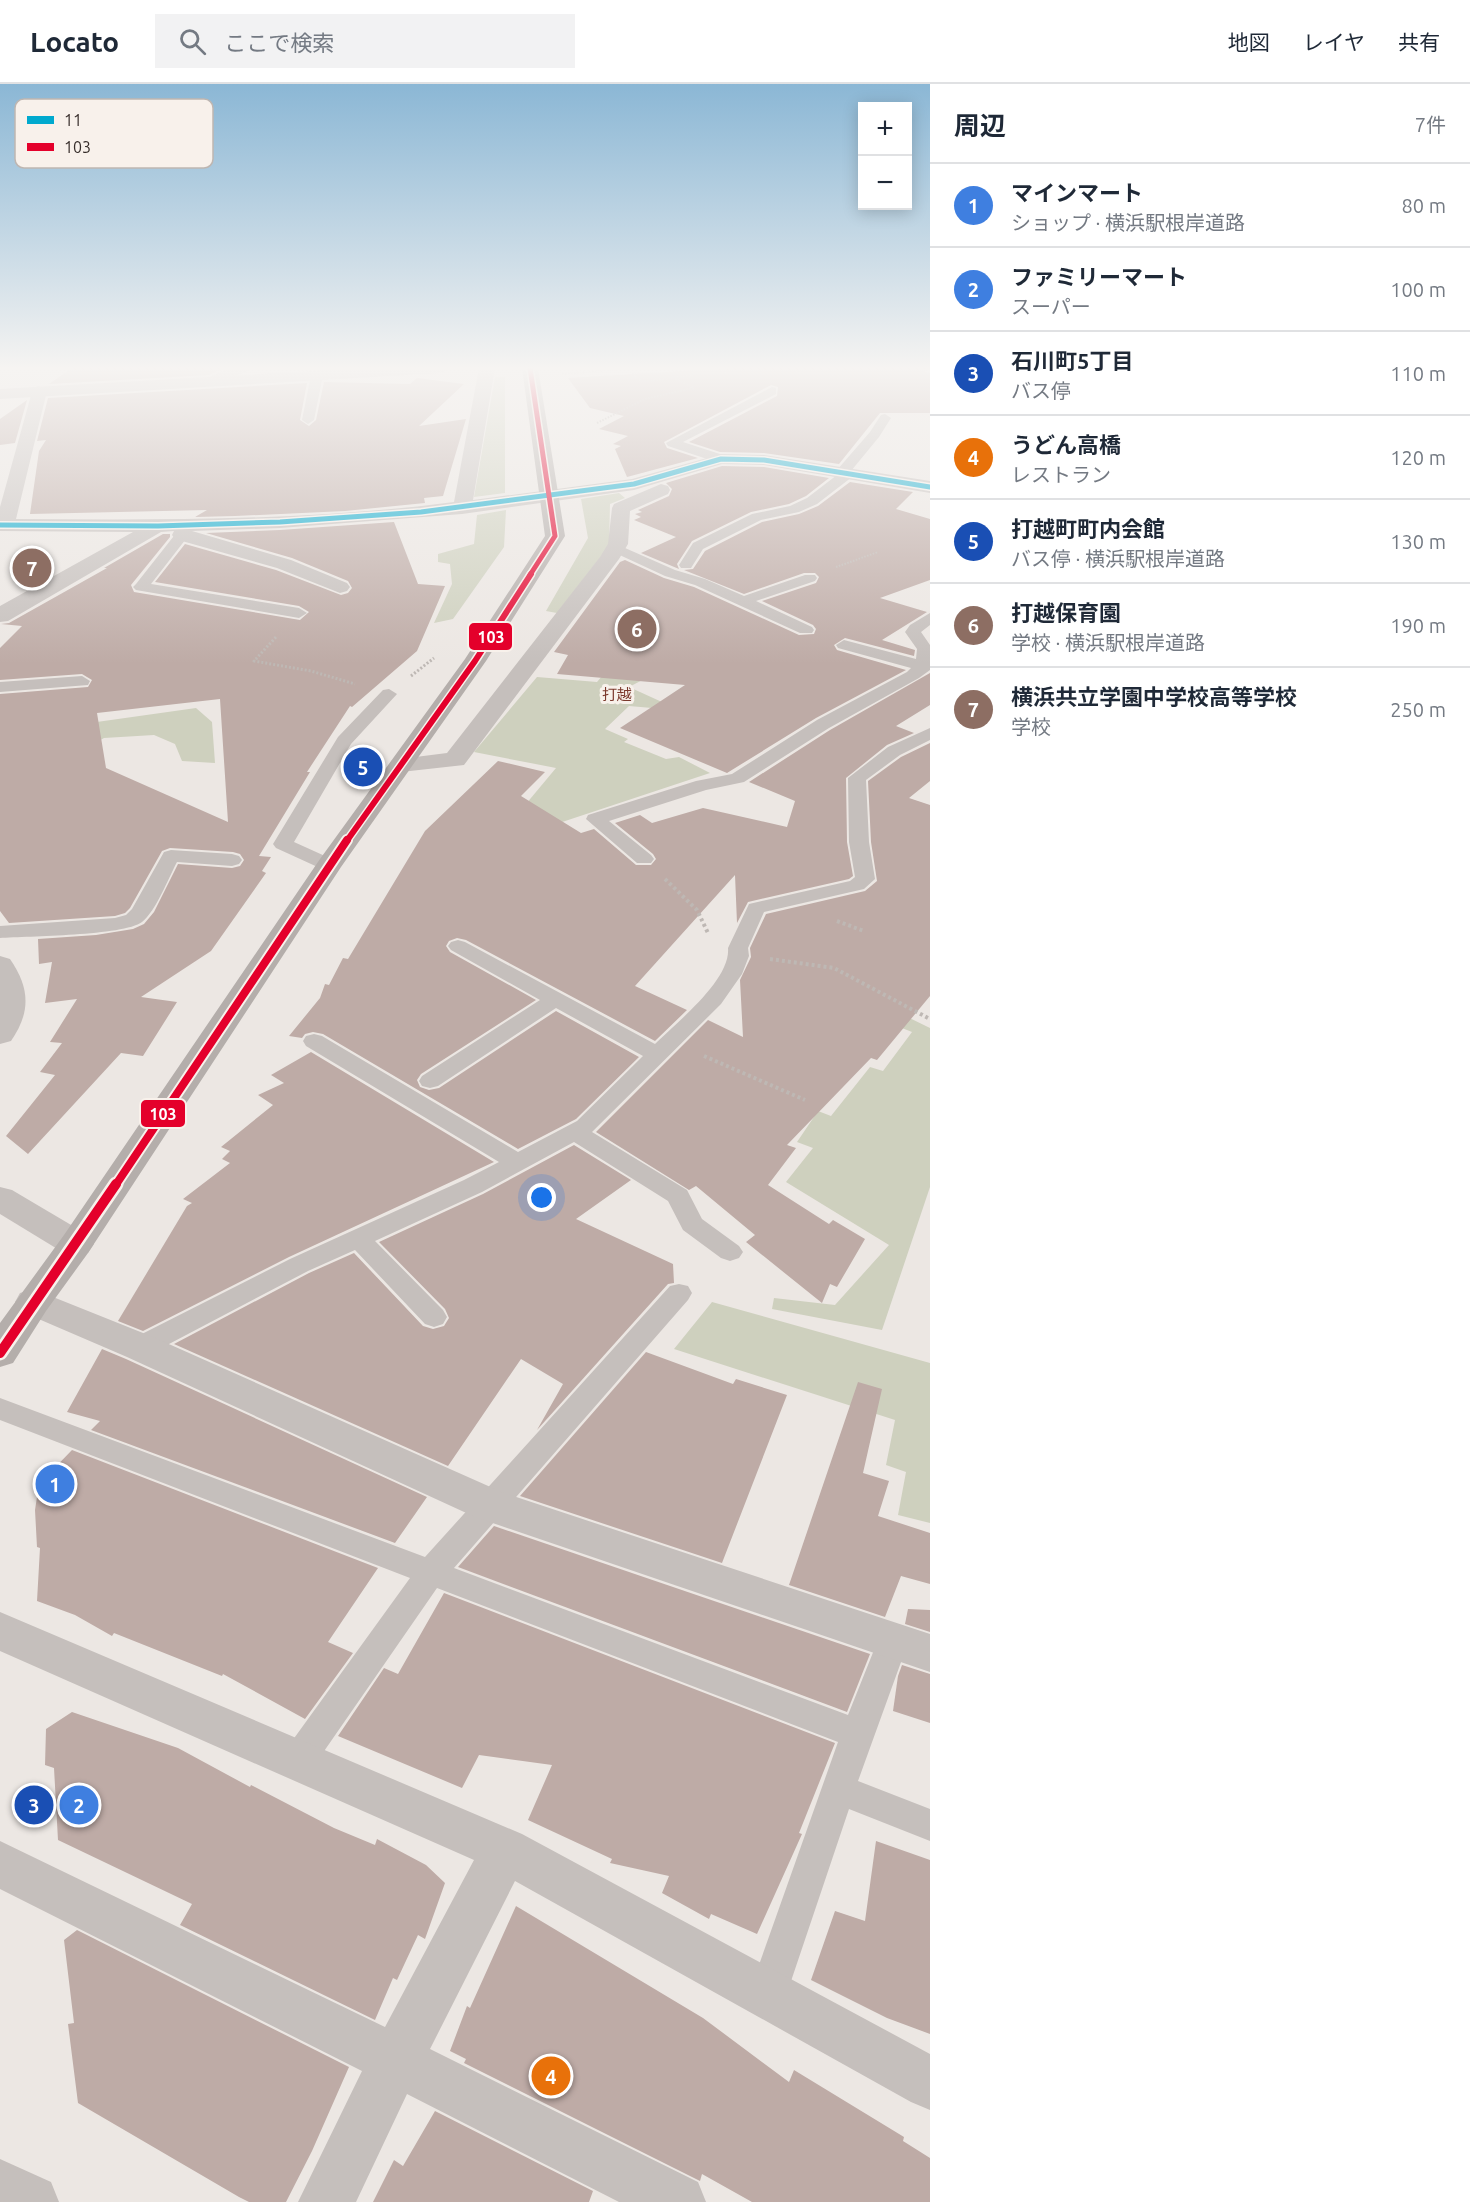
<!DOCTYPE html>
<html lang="ja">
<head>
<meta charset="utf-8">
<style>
	body { margin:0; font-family:Ubuntu,"Noto Sans JP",sans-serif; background:#f2f2f3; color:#1f2937 }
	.controls { position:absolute; right:18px; top:18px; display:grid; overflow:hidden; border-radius:0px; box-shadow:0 3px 15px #0003 }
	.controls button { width:54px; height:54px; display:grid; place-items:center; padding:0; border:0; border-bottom:2px solid #e0e1e3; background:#fff; color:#1f2937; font:30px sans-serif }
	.you { position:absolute; left:542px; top:1114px; width:21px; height:21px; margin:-15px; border:4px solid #fff; border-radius:50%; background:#1a73e8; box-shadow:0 0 0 9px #1a73e833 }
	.badge { display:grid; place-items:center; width:39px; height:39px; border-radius:50%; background:#766e6b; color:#fff; font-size:20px; font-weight:700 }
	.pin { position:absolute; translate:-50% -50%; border:3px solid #fff; box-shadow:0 2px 6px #0006 }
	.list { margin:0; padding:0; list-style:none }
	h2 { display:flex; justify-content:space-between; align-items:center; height:78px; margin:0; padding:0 24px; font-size:26px }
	h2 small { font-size:20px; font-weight:400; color:#747a83 }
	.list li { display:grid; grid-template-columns:39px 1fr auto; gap:18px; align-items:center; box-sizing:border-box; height:84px; padding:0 24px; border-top:2px solid #e0e1e3 }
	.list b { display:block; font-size:22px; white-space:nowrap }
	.list p { margin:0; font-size:20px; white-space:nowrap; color:#747a83 }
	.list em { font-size:20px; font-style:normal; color:#747a83 }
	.icon { flex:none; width:33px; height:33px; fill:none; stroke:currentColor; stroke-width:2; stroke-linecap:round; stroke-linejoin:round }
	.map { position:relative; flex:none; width:930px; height:2118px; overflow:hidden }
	header { display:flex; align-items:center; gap:36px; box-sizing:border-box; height:84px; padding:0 30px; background:#fff; border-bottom:2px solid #e0e1e3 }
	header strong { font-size:28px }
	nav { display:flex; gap:33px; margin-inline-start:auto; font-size:21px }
	.search { width:420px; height:54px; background:#f2f2f3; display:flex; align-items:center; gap:15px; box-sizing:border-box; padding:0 21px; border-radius:0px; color:#747a83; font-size:22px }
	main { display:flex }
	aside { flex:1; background:#fff }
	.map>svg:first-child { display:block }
</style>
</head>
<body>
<header>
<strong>Locato</strong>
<div class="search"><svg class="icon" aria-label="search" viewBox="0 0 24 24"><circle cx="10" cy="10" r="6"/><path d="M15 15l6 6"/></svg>ここで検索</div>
<nav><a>地図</a><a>レイヤ</a><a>共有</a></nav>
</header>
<main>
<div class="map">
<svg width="930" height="2118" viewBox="0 0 930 2118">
	<rect width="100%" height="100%" fill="#ece7e3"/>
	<!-- green -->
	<g fill="#ced0be">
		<path d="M 495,293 L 505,293 L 505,409 L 474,413 Z"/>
		<path d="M 619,409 L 625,414 L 610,420 L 609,462 L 557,529 L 546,527 L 588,454 L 581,415 Z"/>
		<path d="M 506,426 L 504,463 L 453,535 L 434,539 L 452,500 L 450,480 L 438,478 L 438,470 L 474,460 L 477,431 Z"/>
		<path d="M 614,578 L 652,591 L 629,603 L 765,665 L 652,624 L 629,622 L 605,645 L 628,655 L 624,658 L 666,675 L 679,673 L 710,689 L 532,748 L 506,744 L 556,684 L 474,668 L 537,593 L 597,598 Z"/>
		<path d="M 196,624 L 212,638 L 215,679 L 182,677 L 175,660 L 154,651 L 104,654 L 57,680 L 40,646 Z"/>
		<path d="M 842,901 L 930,944 L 930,1103 L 882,1246 L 772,1225 L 774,1214 L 835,1221 L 889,1161 L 786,1098 L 813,1064 L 797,1058 L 818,1027 L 831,1032 L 870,983 L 883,987 L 912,948 L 834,917 Z"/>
		<path d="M 712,1218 L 930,1279 L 930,1439 L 898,1431 L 906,1388 L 886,1381 L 895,1336 L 674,1265 Z"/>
	</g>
	<!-- building -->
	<g fill="#beaba6" fill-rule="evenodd">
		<path d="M 72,284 L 224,284 L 209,291 L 49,300 Z"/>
		<path d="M 729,284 L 925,284 L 925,288 L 930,289 L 930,329 L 880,329 L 839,380 L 764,369 L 720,368 L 689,358 L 777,312 L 778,303 L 771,301 L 664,358 L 667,364 L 698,374 L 627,393 L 615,365 L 621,362 L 613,360 L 628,352 L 599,345 L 624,332 L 590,324 L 568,294 Z"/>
		<path d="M 417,294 L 464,300 L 419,342 L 466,335 L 443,412 L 424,414 L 425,419 L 345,427 L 235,432 L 195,433 L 207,426 L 30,430 L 39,367 L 46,356 L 37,357 L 48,314 L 307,299 L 300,336 L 309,342 L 316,336 L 324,298 L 410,300 Z"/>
		<path d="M 27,316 L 15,359 L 0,361 L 0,335 Z"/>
		<path d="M 722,382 L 764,383 L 829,394 L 806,412 L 789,420 L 751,428 L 692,457 L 677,480 L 679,485 L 641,469 L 676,453 L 634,436 L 641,433 L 635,430 L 642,428 L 638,426 L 669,412 L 672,405 L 666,399 Z"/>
		<path d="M 850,398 L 913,408 L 896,425 L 930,435 L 930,496 L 880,514 L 927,528 L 882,556 L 915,566 L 914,572 L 845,554 L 834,561 L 837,566 L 906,586 L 816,634 L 727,689 L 620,644 L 685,601 L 557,590 L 568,571 L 554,568 L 620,478 L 625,476 L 664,494 L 694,503 L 799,551 L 814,550 L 816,545 L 813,541 L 762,517 L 816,499 L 819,493 L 815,489 L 804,489 L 744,510 L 684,486 L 693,485 L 705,467 L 762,438 L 799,430 L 818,422 Z"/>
		<path d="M 394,438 L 418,500 L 445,502 L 417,567 L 352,623 L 350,622 L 307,688 L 310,688 L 259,772 L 271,773 L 262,787 L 266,789 L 211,867 L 141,913 L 177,918 L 143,972 L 121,969 L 28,1070 L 6,1052 L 55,991 L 40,988 L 62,959 L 50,958 L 77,915 L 45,919 L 52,878 L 39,880 L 38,855 L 96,851 L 133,845 L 144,840 L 154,828 L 178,780 L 232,784 L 240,782 L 244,776 L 240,770 L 233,768 L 170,764 L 162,767 L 130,824 L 125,829 L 115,832 L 9,839 L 0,827 L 0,610 L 88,603 L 92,596 L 82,590 L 0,596 L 0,564 L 22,542 L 1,540 L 9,539 L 107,484 L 104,484 L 163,450 L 170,450 L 170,453 L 131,501 L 134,508 L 300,536 L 309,528 L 299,522 L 155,498 L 185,460 L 276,486 L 341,511 L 348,509 L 352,504 L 348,497 L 292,474 L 206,449 L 280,446 ZM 220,615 L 228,738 L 106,684 L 97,629 Z"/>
		<path d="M 930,589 L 930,621 L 896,642 L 914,649 L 887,661 L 846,694 L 847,758 L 853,792 L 849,795 L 748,818 L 737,839 L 735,791 L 635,902 L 687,926 L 655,957 L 466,856 L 457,854 L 449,857 L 446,862 L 450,868 L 536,916 L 421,990 L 417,996 L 420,1003 L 429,1006 L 439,1004 L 556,927 L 639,973 L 576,1035 L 518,1065 L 323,950 L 313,948 L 305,950 L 302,954 L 289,952 L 320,914 L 325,900 L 329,901 L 343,874 L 348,875 L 425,747 L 498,677 L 545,688 L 521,712 L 581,749 L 594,745 L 636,781 L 651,781 L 656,775 L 653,770 L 615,739 L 640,731 L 652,739 L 703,724 L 787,743 L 795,717 L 749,698 L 830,646 Z"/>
		<path d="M 930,659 L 930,697 L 909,714 L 930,721 L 930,912 L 877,976 L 871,974 L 787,1061 L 796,1064 L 768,1101 L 829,1140 L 833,1136 L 865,1155 L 837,1203 L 830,1200 L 822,1219 L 746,1158 L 755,1151 L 696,1102 L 689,1106 L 596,1048 L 708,936 L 743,953 L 740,896 L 751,873 L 750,864 L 766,830 L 865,807 L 877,797 L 871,758 L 868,697 L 901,673 Z"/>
		<path d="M 311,968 L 494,1078 L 289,1173 L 143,1247 L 118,1237 L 187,1122 L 192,1119 L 183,1115 L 230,1079 L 222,1075 L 230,1067 L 221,1063 L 273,1021 L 258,1011 L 284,999 L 271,991 Z"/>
		<path d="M 574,1061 L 631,1096 L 576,1135 L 673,1180 L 674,1199 L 668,1200 L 537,1346 L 563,1300 L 521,1275 L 448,1382 L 174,1260 L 309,1189 L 354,1169 L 423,1242 L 433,1245 L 444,1242 L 449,1234 L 445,1225 L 379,1158 L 483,1110 Z"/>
		<path d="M 102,1265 L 126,1275 L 427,1413 L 395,1459 L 91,1346 L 100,1337 L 67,1328 Z"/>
		<path d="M 646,1268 L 733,1300 L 736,1295 L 787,1311 L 722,1479 L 520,1412 Z"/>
		<path d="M 858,1298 L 882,1305 L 863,1389 L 889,1397 L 878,1432 L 930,1449 L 930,1500 L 901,1492 L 885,1533 L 789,1501 Z"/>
		<path d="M 72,1366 L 378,1484 L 328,1558 L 353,1569 L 305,1635 L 223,1590 L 222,1592 L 114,1549 L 112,1552 L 75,1531 L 37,1517 L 40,1464 L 37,1463 L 35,1426 L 39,1400 Z"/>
		<path d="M 494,1442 L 870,1570 L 847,1628 L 458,1483 Z"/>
		<path d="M 444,1509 L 835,1659 L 799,1749 L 802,1750 L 757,1850 L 711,1830 L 709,1835 L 662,1809 L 669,1792 L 610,1779 L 612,1775 L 528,1736 L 552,1681 L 479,1671 L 462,1704 L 338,1652 L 384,1584 L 398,1590 Z"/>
		<path d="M 908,1525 L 930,1526 L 930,1548 L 905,1540 Z"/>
		<path d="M 902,1581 L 930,1590 L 930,1639 L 893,1627 L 898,1592 Z"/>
		<path d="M 72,1628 L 178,1664 L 250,1703 L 251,1701 L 334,1744 L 375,1761 L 377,1755 L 426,1781 L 445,1799 L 425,1855 L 418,1851 L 397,1896 L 393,1894 L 375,1936 L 180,1841 L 192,1820 L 58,1756 L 54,1684 L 45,1681 L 46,1645 Z"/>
		<path d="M 876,1757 L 930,1776 L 930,1950 L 887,1934 L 811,1896 L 835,1827 L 865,1837 Z"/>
		<path d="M 516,1822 L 703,1934 L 789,1998 L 794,1986 L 904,2053 L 903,2057 L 930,2074 L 930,2118 L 752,2118 L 702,2090 L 700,2097 L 464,1979 L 466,1975 L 450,1967 L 467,1922 L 470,1924 Z"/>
		<path d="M 77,1846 L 349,1983 L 312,2067 L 286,2118 L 249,2118 L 239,2113 L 78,2019 L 68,1940 L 74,1939 L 64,1856 Z"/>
		<path d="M 435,2027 L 593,2107 L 589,2118 L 373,2118 L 394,2076 L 403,2082 Z"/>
	</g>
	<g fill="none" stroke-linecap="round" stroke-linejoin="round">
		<!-- path-far2 -->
		<g stroke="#beb8b4" stroke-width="2" stroke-dasharray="1.5 1.5" stroke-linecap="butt">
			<path d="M 793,288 L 840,291 L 839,284"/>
			<path d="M 562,290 L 626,285 L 643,298 L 714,288 L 741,290"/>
			<path d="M 597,339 L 645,315 L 694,304 L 674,294"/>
			<path d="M 836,483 L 878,468"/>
		</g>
		<!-- path-far1 -->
		<g stroke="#beb8b4" stroke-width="3" stroke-dasharray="2 2" stroke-linecap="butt">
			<path d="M 276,553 L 254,577 L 311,587 L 355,600"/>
			<path d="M 411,592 L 434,574"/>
		</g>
		<!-- path -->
		<g stroke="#beb8b4" stroke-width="4" stroke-dasharray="3 3" stroke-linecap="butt">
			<path d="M 665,795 L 697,826 L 708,849"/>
			<path d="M 837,837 L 864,847"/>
			<path d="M 770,875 L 834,884 L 930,935"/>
			<path d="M 704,972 L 805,1016"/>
		</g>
		<!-- service -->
		<g fill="#c5bfbc" fill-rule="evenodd">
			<path d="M 317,288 L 323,291 L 314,336 L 308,340 L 302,336 L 311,291 Z"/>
			<path d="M 772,303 L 776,304 L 776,310 L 683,358 L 726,372 L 727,375 L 726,378 L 716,378 L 668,362 L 666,359 Z"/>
			<path d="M 885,330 L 891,334 L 879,353 L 851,387 L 854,390 L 852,393 L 817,420 L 799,428 L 761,436 L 703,465 L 691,484 L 681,484 L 679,481 L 693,459 L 752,430 L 790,422 L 807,414 L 837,391 L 837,386 L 870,348 L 881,331 Z"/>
			<path d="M 182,447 L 189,451 L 151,500 L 299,524 L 307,529 L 299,534 L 136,506 L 133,503 L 136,500 L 177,448 Z"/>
			<path d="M 616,460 L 675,486 L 705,495 L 744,512 L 805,491 L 815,491 L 817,494 L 815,497 L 756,517 L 812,543 L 814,546 L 812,549 L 800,549 L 695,501 L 665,492 L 611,467 L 609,464 Z"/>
			<path d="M 930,529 L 930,541 L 921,548 L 930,561 L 930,586 L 919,594 L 829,644 L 744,698 L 706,706 L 609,737 L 651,771 L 654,775 L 651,779 L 637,779 L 586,735 L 588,731 L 696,697 L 732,690 L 817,636 L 907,588 L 911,584 L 838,564 L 836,561 L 844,556 L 916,575 L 917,565 L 905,548 L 910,541 Z"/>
			<path d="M 82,592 L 90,597 L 88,601 L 0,608 L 0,598 Z"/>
			<path d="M 389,605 L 397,610 L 351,660 L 294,758 L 336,777 L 339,781 L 336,785 L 322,785 L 276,764 L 273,760 L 338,653 L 383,606 Z"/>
			<path d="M 930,644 L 930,656 L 900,671 L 866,696 L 869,758 L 875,795 L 864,805 L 764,828 L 748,864 L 749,872 L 742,890 L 721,920 L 592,1048 L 687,1106 L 702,1135 L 739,1162 L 743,1168 L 739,1174 L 730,1177 L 721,1174 L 683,1146 L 668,1117 L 574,1058 L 482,1108 L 375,1157 L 443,1226 L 447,1233 L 443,1240 L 434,1243 L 425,1240 L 355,1166 L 308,1187 L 150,1270 L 140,1273 L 130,1270 L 126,1263 L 130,1256 L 290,1175 L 464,1096 L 499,1078 L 306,962 L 303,957 L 306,952 L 314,950 L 322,952 L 518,1068 L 577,1037 L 643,972 L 556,924 L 438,1002 L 430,1004 L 422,1002 L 419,997 L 422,992 L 540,916 L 451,866 L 448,862 L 451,858 L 458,856 L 465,858 L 655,960 C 676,939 731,896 728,864 L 749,820 L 850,797 L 855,793 L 849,758 L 848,694 L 888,663 Z"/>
			<path d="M 171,766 L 232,770 L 239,772 L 242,776 L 239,780 L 232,782 L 177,778 C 168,795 156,827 142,838 C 123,852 28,852 0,854 L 0,842 L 115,834 L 126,831 L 132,825 L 164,768 Z"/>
			<path d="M 679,1200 L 688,1202 L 692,1209 L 688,1216 L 454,1484 L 848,1631 L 882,1546 L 893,1542 L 904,1546 L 909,1556 L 858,1697 L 930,1725 L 930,1757 L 849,1725 L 787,1909 L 781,1922 L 768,1928 L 755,1922 L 749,1909 L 838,1658 L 437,1504 L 311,1686 L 299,1690 L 287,1686 L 282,1675 L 287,1664 L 410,1494 L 0,1336 L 0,1314 L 425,1473 L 670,1202 Z"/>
		</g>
		<!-- minor -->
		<g fill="#c5bfbc" fill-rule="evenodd">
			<path d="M 229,284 L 249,284 L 247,287 L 217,301 L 205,301 L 203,298 L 205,295 Z"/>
			<path d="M 479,284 L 495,284 L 473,416 L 632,395 L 721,370 L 764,371 L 930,397 L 930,409 L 764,381 L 722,380 L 634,406 L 462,430 L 280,444 L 192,447 L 291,476 L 347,499 L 350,503 L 347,507 L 340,509 L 277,484 L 175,455 L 172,451 L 174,447 L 161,448 L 8,537 L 0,538 L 0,522 L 133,448 L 0,447 L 0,423 L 33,304 L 39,302 L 47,307 L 16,435 C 162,436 309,437 454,418 Z"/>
			<path d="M 661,400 L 668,402 L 670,406 L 668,410 L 630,427 L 628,460 L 619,475 L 464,681 L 401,688 L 392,686 L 389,681 L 392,676 L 447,669 L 600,473 L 608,460 L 612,424 L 614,420 Z"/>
			<path d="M 0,872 L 10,875 C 30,904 31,928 11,957 L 0,960 Z"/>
			<path d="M 0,1103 L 12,1106 L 88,1151 L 94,1160 L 88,1169 L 76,1172 L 64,1169 L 0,1130 Z"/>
			<path d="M 33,1205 L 153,1253 L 504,1409 L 930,1550 L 930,1588 L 475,1433 L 127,1273 L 20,1227 L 15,1218 L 20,1209 Z"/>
			<path d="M 0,1528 L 522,1750 L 930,1970 L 930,2026 L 911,2018 L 515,1797 L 430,1965 L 698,2098 L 706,2118 L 619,2118 L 407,2010 L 356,2118 L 298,2118 L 362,1987 L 0,1805 L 0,1757 L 385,1943 L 474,1776 L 0,1567 Z"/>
		</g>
		<!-- tertiary -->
		<g fill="#c5bfbc" fill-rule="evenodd">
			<path d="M 363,284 L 449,284 L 441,289 L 0,315 L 0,305 Z"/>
			<path d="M 0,2075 L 51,2098 L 59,2118 L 0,2118 Z"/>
		</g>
		<!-- primary -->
		<path fill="#b4aeab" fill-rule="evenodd" d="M 522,284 L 538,284 L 565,452 L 486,577 L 341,783 L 88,1169 L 46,1227 L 13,1279 L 0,1283 L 0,1239 L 64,1151 L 320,775 L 465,575 L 545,452 Z"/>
		<defs>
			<path id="bus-1" d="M 0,441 L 158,442 L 280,438 L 421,428 L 634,400 L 721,375 L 764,376 L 930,403"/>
			<path id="bus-2-far3" d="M 530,491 L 555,452 L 530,284"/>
			<path id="bus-2-far2" d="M 346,758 L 475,577 L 531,490"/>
			<path id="bus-2-far1" d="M 115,1102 L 347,756"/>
			<path id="bus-2" d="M 0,1269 L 116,1100"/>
		</defs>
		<!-- bus-1 casing -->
		<use href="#bus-1" stroke="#f8f1eb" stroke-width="8"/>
		<!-- bus-2-far3 casing -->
		<use href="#bus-2-far3" stroke="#f8f1eb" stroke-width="8"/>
		<!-- bus-2-far2 casing -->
		<use href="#bus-2-far2" stroke="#f8f1eb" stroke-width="9"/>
		<!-- bus-2-far1 casing -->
		<use href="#bus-2-far1" stroke="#f8f1eb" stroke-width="12"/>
		<!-- bus-2 casing -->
		<use href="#bus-2" stroke="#f8f1eb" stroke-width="15"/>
		<!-- bus-1 -->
		<use href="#bus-1" stroke="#00a9ce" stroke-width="5"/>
		<!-- bus-2-far3 -->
		<use href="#bus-2-far3" stroke="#e4002b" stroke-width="5"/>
		<!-- bus-2-far2 -->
		<use href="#bus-2-far2" stroke="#e4002b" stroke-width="6"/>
		<!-- bus-2-far1 -->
		<use href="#bus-2-far1" stroke="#e4002b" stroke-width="8"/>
		<!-- bus-2 -->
		<use href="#bus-2" stroke="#e4002b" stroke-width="10"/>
	</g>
	<!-- sky -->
	<linearGradient id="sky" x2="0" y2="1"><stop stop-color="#8bb7d5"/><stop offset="0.49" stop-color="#f6f4f2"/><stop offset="1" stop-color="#f6f4f2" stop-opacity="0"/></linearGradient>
	<rect width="930" height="580" fill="url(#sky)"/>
	<g text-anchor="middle" stroke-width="6" stroke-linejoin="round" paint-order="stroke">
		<!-- far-neighbourhood labels -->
		<g font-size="15" fill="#7b382c" stroke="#f8f1eb">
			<text x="617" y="616">打越</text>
		</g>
	</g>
	<!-- legend -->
	<rect x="15" y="15" width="198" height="69" rx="9" fill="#f8f1eb" stroke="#beb6b1" stroke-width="1.5"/>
	<rect x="27" y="32" width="27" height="8" fill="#00a9ce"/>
	<rect x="27" y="59" width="27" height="8" fill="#e4002b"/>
	<g font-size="16" fill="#362d2a">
		<text x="64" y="42">11</text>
		<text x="64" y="69">103</text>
	</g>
	<g stroke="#f8f1eb" stroke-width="2">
		<rect x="468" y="538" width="45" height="29" rx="6" fill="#e4002b"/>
		<rect x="140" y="1015" width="46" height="29" rx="6" fill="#e4002b"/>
	</g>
	<g font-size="16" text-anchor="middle" font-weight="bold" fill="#fff">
		<text x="491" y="559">103</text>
		<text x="163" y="1036">103</text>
	</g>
</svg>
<div class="controls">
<button>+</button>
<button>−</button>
</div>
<div class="you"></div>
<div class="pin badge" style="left:55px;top:1400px;background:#3f7fe0">1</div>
<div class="pin badge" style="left:79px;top:1721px;background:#3f7fe0">2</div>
<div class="pin badge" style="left:34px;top:1721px;background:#1a4fb4">3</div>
<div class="pin badge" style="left:551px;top:1992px;background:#e8710a">4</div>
<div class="pin badge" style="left:363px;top:683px;background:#1a4fb4">5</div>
<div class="pin badge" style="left:637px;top:545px;background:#8d6e63">6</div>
<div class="pin badge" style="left:32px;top:484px;background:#8d6e63">7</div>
</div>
<aside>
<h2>周辺<small>7件</small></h2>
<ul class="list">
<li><span class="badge" style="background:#3f7fe0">1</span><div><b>マインマート</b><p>ショップ · 横浜駅根岸道路</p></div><em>80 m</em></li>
<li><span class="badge" style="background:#3f7fe0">2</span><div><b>ファミリーマート</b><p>スーパー</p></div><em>100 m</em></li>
<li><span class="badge" style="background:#1a4fb4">3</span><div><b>石川町5丁目</b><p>バス停</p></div><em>110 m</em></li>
<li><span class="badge" style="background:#e8710a">4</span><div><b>うどん高橋</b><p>レストラン</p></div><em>120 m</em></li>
<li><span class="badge" style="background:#1a4fb4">5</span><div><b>打越町町内会館</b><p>バス停 · 横浜駅根岸道路</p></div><em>130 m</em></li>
<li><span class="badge" style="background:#8d6e63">6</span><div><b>打越保育園</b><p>学校 · 横浜駅根岸道路</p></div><em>190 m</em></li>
<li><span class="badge" style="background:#8d6e63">7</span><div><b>横浜共立学園中学校高等学校</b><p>学校</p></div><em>250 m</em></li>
</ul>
</aside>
</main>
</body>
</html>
